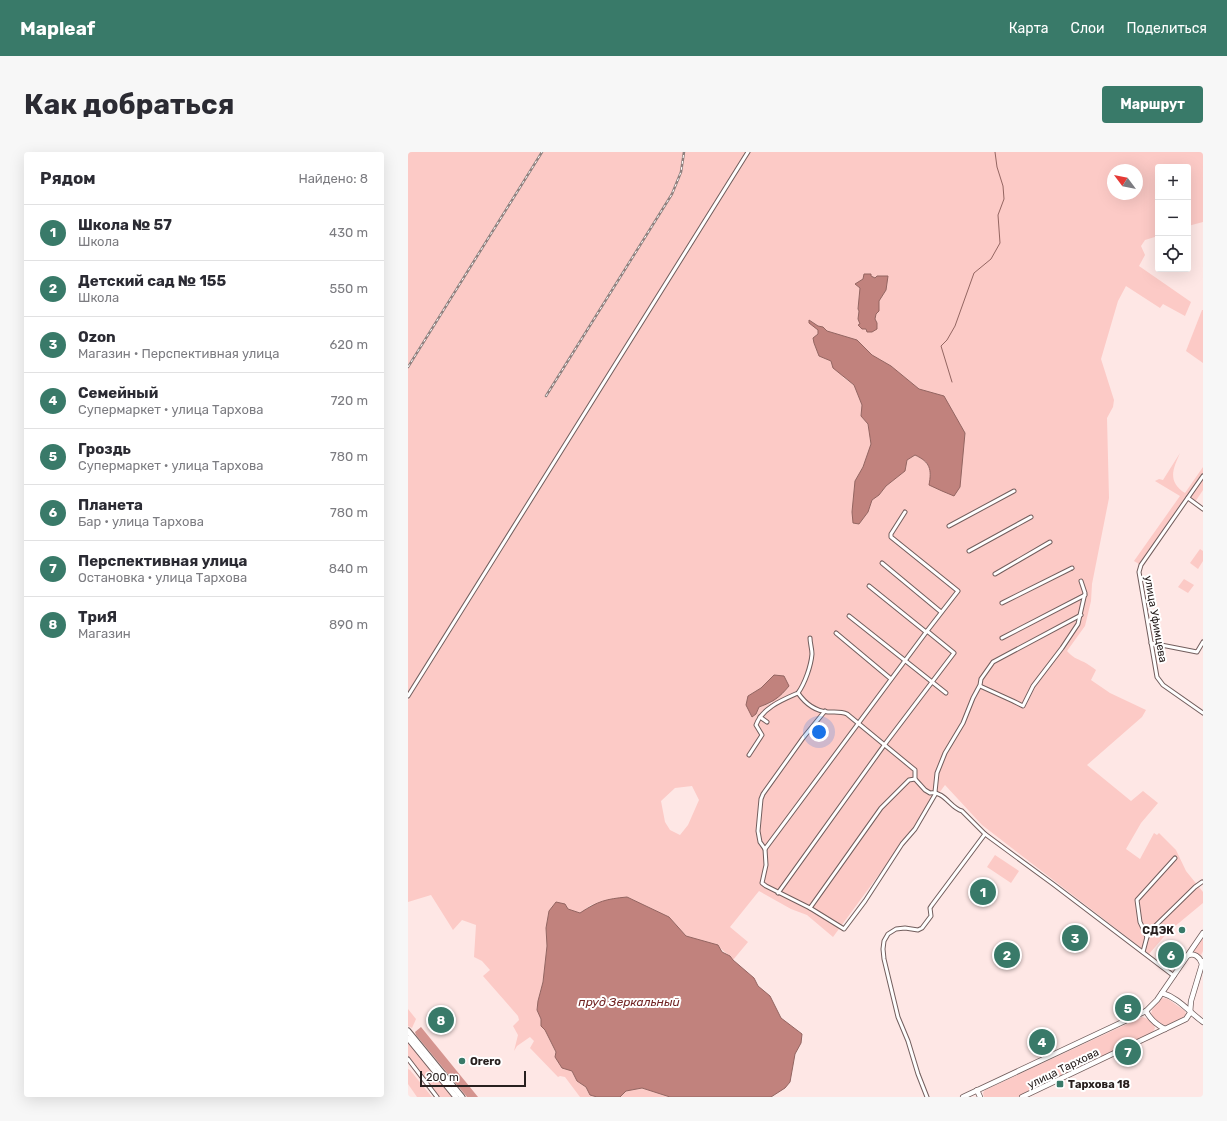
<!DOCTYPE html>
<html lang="ru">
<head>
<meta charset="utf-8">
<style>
	body { margin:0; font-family:Rubik,sans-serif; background:#f7f7f7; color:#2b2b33 }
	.controls { position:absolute; right:12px; top:12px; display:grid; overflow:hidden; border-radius:4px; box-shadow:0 4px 16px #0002 }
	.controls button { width:36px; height:36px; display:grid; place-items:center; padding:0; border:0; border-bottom:1px solid #e1e1e2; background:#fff; color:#2b2b33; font:20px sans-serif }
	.compass { position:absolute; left:699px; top:12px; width:36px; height:36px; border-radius:50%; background:#fff; box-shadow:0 4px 16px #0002; rotate:302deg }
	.scale { position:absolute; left:12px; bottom:10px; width:106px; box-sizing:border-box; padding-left:4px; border:2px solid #28201f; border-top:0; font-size:11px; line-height:14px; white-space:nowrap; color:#28201f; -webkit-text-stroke:3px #fff; paint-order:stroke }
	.you { position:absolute; left:411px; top:580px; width:14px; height:14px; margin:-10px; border:3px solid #fff; border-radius:50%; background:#1a73e8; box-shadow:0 0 0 6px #1a73e833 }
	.badge { display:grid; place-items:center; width:26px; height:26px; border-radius:50%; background:#397a69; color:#fff; font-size:13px; font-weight:700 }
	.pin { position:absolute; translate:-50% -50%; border:2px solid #fff; box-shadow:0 1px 4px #0006 }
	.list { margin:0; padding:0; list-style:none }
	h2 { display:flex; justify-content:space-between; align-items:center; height:52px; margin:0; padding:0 16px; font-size:17px }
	h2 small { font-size:13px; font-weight:400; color:#7c7c81 }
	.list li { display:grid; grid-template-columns:26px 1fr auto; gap:12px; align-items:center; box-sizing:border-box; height:56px; padding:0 16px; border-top:1px solid #e1e1e2 }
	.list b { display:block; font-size:15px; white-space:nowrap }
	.list p { margin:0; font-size:13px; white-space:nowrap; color:#7c7c81 }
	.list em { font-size:13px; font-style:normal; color:#7c7c81 }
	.icon { flex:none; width:22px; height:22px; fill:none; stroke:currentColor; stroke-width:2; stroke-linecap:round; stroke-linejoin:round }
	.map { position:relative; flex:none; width:795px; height:945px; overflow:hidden; border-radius:4px }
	header { display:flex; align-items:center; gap:24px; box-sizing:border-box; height:56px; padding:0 20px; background:#397a69; color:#fff }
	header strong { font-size:19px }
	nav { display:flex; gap:22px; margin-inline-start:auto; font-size:14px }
	.intro { display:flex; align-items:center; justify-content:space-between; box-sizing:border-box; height:96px; padding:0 24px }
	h1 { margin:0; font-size:28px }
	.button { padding:10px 18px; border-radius:4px; background:#397a69; color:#fff; font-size:14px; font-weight:700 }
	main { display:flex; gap:24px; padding:0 24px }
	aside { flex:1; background:#fff; border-radius:4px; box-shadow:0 4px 16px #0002 }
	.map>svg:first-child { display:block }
</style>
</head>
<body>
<header>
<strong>Mapleaf</strong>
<nav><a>Карта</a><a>Слои</a><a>Поделиться</a></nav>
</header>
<div class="intro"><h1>Как добраться</h1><a class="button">Маршрут</a></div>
<main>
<aside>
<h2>Рядом<small>Найдено: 8</small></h2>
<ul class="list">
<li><span class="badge">1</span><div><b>Школа № 57</b><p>Школа</p></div><em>430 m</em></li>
<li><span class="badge">2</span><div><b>Детский сад № 155</b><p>Школа</p></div><em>550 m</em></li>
<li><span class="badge">3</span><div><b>Ozon</b><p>Магазин · Перспективная улица</p></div><em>620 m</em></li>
<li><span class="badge">4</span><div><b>Семейный</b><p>Супермаркет · улица Тархова</p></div><em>720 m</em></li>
<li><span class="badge">5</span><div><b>Гроздь</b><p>Супермаркет · улица Тархова</p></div><em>780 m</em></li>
<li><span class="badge">6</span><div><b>Планета</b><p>Бар · улица Тархова</p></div><em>780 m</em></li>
<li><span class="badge">7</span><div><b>Перспективная улица</b><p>Остановка · улица Тархова</p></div><em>840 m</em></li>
<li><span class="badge">8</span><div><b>ТриЯ</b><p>Магазин</p></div><em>890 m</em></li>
</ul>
</aside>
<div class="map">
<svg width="795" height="945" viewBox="0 0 795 945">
	<rect width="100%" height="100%" fill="#fee7e5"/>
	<!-- green -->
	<g fill="#fccac6" fill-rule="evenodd">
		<path d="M 0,0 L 338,0 L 0,540 Z"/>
		<path d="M 342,0 L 795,0 L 795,70 L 780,74 L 780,15 L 750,15 L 750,84 L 737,88 L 733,94 L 737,103 L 731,114 L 783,150 L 777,164 L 755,152 L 752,156 L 718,134 L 710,149 L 693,207 L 706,248 L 705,255 L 699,266 L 701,346 L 684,432 L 683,449 L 677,474 L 659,499 C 664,505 669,507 676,510 C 680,512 684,515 688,518 L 683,528 L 702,541 L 738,558 L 734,565 L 679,613 L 723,649 L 735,639 L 750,651 L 733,671 L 718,697 L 732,707 L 746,681 L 749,683 L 751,681 L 768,698 L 778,719 L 795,740 L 795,751 L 760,780 L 741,802 L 574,673 L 537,633 L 425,785 L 399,763 L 383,757 L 351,739 L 322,775 L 340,790 L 325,808 C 321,802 315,800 310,793 L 278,784 L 261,765 L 219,745 L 183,753 L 172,761 L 160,757 L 141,759 L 138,776 L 139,794 L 135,830 L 132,840 L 129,858 L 133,867 L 133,874 L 137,878 L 148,900 L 147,905 L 154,916 L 164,919 L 169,929 L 178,935 L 182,943 L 189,945 L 172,945 L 157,925 L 152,924 L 150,925 L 122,896 L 126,889 L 122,885 L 109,894 L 106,899 L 110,883 L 105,874 L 111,868 L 110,864 L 75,824 L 82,818 L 74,809 L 66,805 L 68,773 L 54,768 L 45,778 L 23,743 L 0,750 L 0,548 ZM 705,18 L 729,18 L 729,42 L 705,42 ZM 463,124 L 478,138 L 471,149 L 471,159 L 468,162 L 467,167 L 458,177 L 454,177 L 450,162 L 451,159 L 450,157 L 452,136 L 447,132 ZM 401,168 L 410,174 L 415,175 L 419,179 L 449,188 L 464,203 L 483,214 L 511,237 L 536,245 L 521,333 C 524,317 522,311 507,303 L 499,308 L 497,319 L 478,334 L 471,343 L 464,348 L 460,360 L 451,372 L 445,371 L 447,329 L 455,315 L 463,292 L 460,272 L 453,264 L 454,253 L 446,233 L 436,226 L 423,209 L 411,204 L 406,191 L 410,182 L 410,177 L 401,171 ZM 366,523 L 364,551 L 351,555 L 348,562 L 343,563 L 340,544 L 353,536 ZM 284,634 L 291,648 L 280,673 L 272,683 L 262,678 L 257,670 L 253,649 L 267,636 Z"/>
		<path d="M 794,158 L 795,158 L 795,211 L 778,199 Z"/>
		<path d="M 772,301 C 765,317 759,329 777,341 L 795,315 L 795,321 L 731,412 L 726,409 L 772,344 L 747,329 L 751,327 L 755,328 Z"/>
		<path d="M 795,327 L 795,338 L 787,350 L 784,347 L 783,344 Z"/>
		<path d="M 792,397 L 795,399 L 795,409 L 790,417 L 782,411 Z"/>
		<path d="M 776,427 L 786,433 L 780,441 L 770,435 Z"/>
		<path d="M 587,703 L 611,719 L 603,731 L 579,715 Z"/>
		<path d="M 795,785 L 795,799 L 793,803 L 791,803 L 785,800 Z"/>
		<path d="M 755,846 L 760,847 L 777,859 L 778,863 L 777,865 L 760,874 L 754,872 L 744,865 L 743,862 L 744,858 L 751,847 Z"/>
		<path d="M 0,857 L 8,867 L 4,876 L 0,874 Z"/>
		<path d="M 734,865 C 740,866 746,871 747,876 L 745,880 L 610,945 L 576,945 L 575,941 L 577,938 Z"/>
		<path d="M 0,890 L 45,945 L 31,945 L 0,904 Z"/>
		<path d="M 0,917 L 2,918 L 24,945 L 9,945 L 0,932 Z"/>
		<path d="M 234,936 L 262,945 L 212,945 L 218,939 Z"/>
	</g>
	<!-- forest -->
	<path fill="#d5948f" d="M 13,875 L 70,945 L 59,945 L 8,883 L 7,880 Z"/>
	<!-- water -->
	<g fill="#c1827d" stroke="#936561">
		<path d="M 456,122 L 463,122 L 463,124 L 467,126 L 469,124 L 480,124 L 478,138 L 471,149 L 471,159 L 468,162 L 467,167 L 469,171 L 469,177 L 464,180 L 459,180 L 458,177 L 454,177 L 450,173 L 452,172 L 450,167 L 451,159 L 450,157 L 452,136 L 447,132 L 455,127 Z"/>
		<path d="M 401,168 L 410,174 L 415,175 L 419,179 L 449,188 L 464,203 L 483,214 L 511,237 L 536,244 L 557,281 L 552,335 L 546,344 L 534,339 L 521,333 C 524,317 522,310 507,303 L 499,308 L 497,319 L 478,334 L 471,343 L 464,348 L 460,360 L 451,372 L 445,371 L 444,360 L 447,329 L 455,315 L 463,292 L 460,272 L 453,264 L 454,253 L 446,233 L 425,216 L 423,209 L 411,204 L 406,191 L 405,186 L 410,182 L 410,178 L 401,171 Z"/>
		<path d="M 366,523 L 376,524 L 381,534 C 371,546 365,550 351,555 L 348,562 L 344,565 L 338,553 L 340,544 L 353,536 Z"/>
		<path d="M 219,745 L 261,765 L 278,784 L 310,793 L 314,800 L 322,804 L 325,808 L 346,826 L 350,834 L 362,844 L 373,866 L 394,882 L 393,891 L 387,902 L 382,930 L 377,936 L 363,945 L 262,945 L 234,936 L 218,939 L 212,945 L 189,945 L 182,943 L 178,935 L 169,929 L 164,919 L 154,916 L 147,905 L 148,900 L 137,878 L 133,874 L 133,867 L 129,858 L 130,849 L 135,830 L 139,794 L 138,776 L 141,759 L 148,750 L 157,752 L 160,757 L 172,761 C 190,749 198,747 219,745 Z"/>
	</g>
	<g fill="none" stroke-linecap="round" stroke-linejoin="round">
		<!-- stream -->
		<path stroke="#936561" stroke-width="1" d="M 544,230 L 533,194 L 539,188 L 547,174 L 566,121 L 583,107 L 592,91 L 590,63 L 596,47 L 595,34 L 589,15 L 587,0"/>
		<defs>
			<g id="street">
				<path d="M 795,324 L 733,413 L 731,420 L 749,525 L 755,533 L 795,561"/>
				<path d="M 780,346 L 795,357"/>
				<path d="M 541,374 L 606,339"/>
				<path d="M 561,399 L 623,365"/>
				<path d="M 474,411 L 533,460"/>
				<path d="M 587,422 L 642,390"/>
				<path d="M 461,434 L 518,480"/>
				<path d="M 594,451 L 664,416"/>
				<path d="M 441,464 L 538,541"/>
				<path d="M 428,481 L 483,527"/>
				<path d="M 594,486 L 677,443"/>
				<path d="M 743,491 L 789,500 L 795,490"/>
				<path d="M 572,534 L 605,549 L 615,554 L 625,534 L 654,496 L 670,472 L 677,441 L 673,429"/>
				<path d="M 390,541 C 397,551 406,559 420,560 C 426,560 433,559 439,562 L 507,618 L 507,627 L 517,638 L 522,641 C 537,639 542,656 554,659 L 577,682 L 645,732 L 766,824"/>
				<path d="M 0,544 L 340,0"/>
				<path d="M 417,559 L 395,586 L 355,642 L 353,647 L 350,679 L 352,690 L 357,697 L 358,713 L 354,731 L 358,734 L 402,756 L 473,656 L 501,628 L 507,627"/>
				<path d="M 352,565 L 359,570"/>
				<path d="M 341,603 L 354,583 L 348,573 C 354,556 374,548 390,541 C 397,531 403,514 404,502 C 404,497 402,491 402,486"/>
				<path d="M 527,640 L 529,621 L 537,601 L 555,571 L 565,546 L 572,533 L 573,527 L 585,510 L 673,463"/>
				<path d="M 357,697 L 519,479 L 550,439 L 483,385 L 483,382 L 497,360"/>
				<path d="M 370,741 L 477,592 L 546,501 L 519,479"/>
				<path d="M 402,756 L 436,777 L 457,749 L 494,692 L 507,677 L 528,641"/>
				<path d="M 739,785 L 732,770 L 729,748 L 767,706"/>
				<path d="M 735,800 L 740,781 L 787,735 L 794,730"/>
				<path d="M 0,907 L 29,945"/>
				<path d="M 519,945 L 510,922 L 500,889 L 490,865 L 476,807 L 475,797 L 476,789 L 480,782 L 488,777 L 497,776 L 510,778 L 514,776 L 523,764 L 522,756 L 524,753 L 577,682"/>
			</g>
			<g id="secondary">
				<path d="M 779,804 C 786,800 792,805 794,812"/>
				<path d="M 754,841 C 771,846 781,860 795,870"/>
				<path d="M 738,859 C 742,867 749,873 757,877"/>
				<path d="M 569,938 L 572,945"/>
				<path d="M 555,945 L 738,859 L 749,848 L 795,781"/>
				<path d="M 614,945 L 778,867 L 782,861 L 783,849 L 795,809"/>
			</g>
			<g id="primary">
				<path d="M 0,879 L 54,945"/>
				<path d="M 0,886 L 48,945"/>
			</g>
		</defs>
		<!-- street casing -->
		<use href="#street" stroke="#725e5d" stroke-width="5"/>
		<!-- secondary casing -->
		<use href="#secondary" stroke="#725e5d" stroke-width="6"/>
		<!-- primary casing -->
		<use href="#primary" stroke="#725e5d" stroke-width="7"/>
		<!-- street -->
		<use href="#street" stroke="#fff" stroke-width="3"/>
		<!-- secondary -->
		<use href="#secondary" stroke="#fff" stroke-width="4.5"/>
		<!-- primary -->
		<use href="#primary" stroke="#fff" stroke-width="5"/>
		<defs>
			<g id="rail">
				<path d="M 0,215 L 134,0"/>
				<path d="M 138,244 L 264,42 L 273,20 L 276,0"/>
			</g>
		</defs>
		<!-- rail casing -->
		<use href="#rail" stroke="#8f807e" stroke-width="2.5"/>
		<!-- rail -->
		<use href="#rail" stroke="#fff" stroke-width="1" stroke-dasharray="3" stroke-linecap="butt"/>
	</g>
	<!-- markers -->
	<g fill="#397a69" stroke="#fff" stroke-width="1.5">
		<circle cx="774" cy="778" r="4"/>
		<circle cx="54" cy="909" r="4"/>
		<rect x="648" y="928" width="8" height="8" rx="2"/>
	</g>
	<g text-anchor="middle" stroke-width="4" stroke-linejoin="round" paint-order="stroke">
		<!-- street labels -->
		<g font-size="11" fill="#28201f" stroke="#fff">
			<text transform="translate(748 467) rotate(80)" y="4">улица Уфимцева</text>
			<text transform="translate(655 916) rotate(-26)" y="4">улица Тархова</text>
		</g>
		<!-- poi labels -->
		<g font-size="11" font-weight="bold" fill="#28201f" stroke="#fff" text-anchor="start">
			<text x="766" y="782" text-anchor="end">СДЭК</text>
			<text x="62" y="913">Orero</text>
			<text x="660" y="936">Тархова 18</text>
		</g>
		<!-- water labels -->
		<g font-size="12" font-style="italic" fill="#722524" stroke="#fff">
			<text x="221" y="854">пруд Зеркальный</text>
		</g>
	</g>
</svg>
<div class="controls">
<button>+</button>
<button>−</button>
<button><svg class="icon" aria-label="locate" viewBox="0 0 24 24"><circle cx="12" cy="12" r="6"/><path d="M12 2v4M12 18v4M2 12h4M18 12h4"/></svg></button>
</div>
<svg class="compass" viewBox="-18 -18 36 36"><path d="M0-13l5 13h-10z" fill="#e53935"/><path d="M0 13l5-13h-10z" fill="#7c7c81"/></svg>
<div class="scale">200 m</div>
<div class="you"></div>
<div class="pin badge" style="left:575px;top:740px">1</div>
<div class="pin badge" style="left:599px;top:803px">2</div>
<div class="pin badge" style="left:667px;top:786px">3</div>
<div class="pin badge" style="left:634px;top:890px">4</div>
<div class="pin badge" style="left:720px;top:856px">5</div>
<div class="pin badge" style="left:763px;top:803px">6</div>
<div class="pin badge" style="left:720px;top:900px">7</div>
<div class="pin badge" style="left:33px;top:868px">8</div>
</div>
</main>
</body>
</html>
